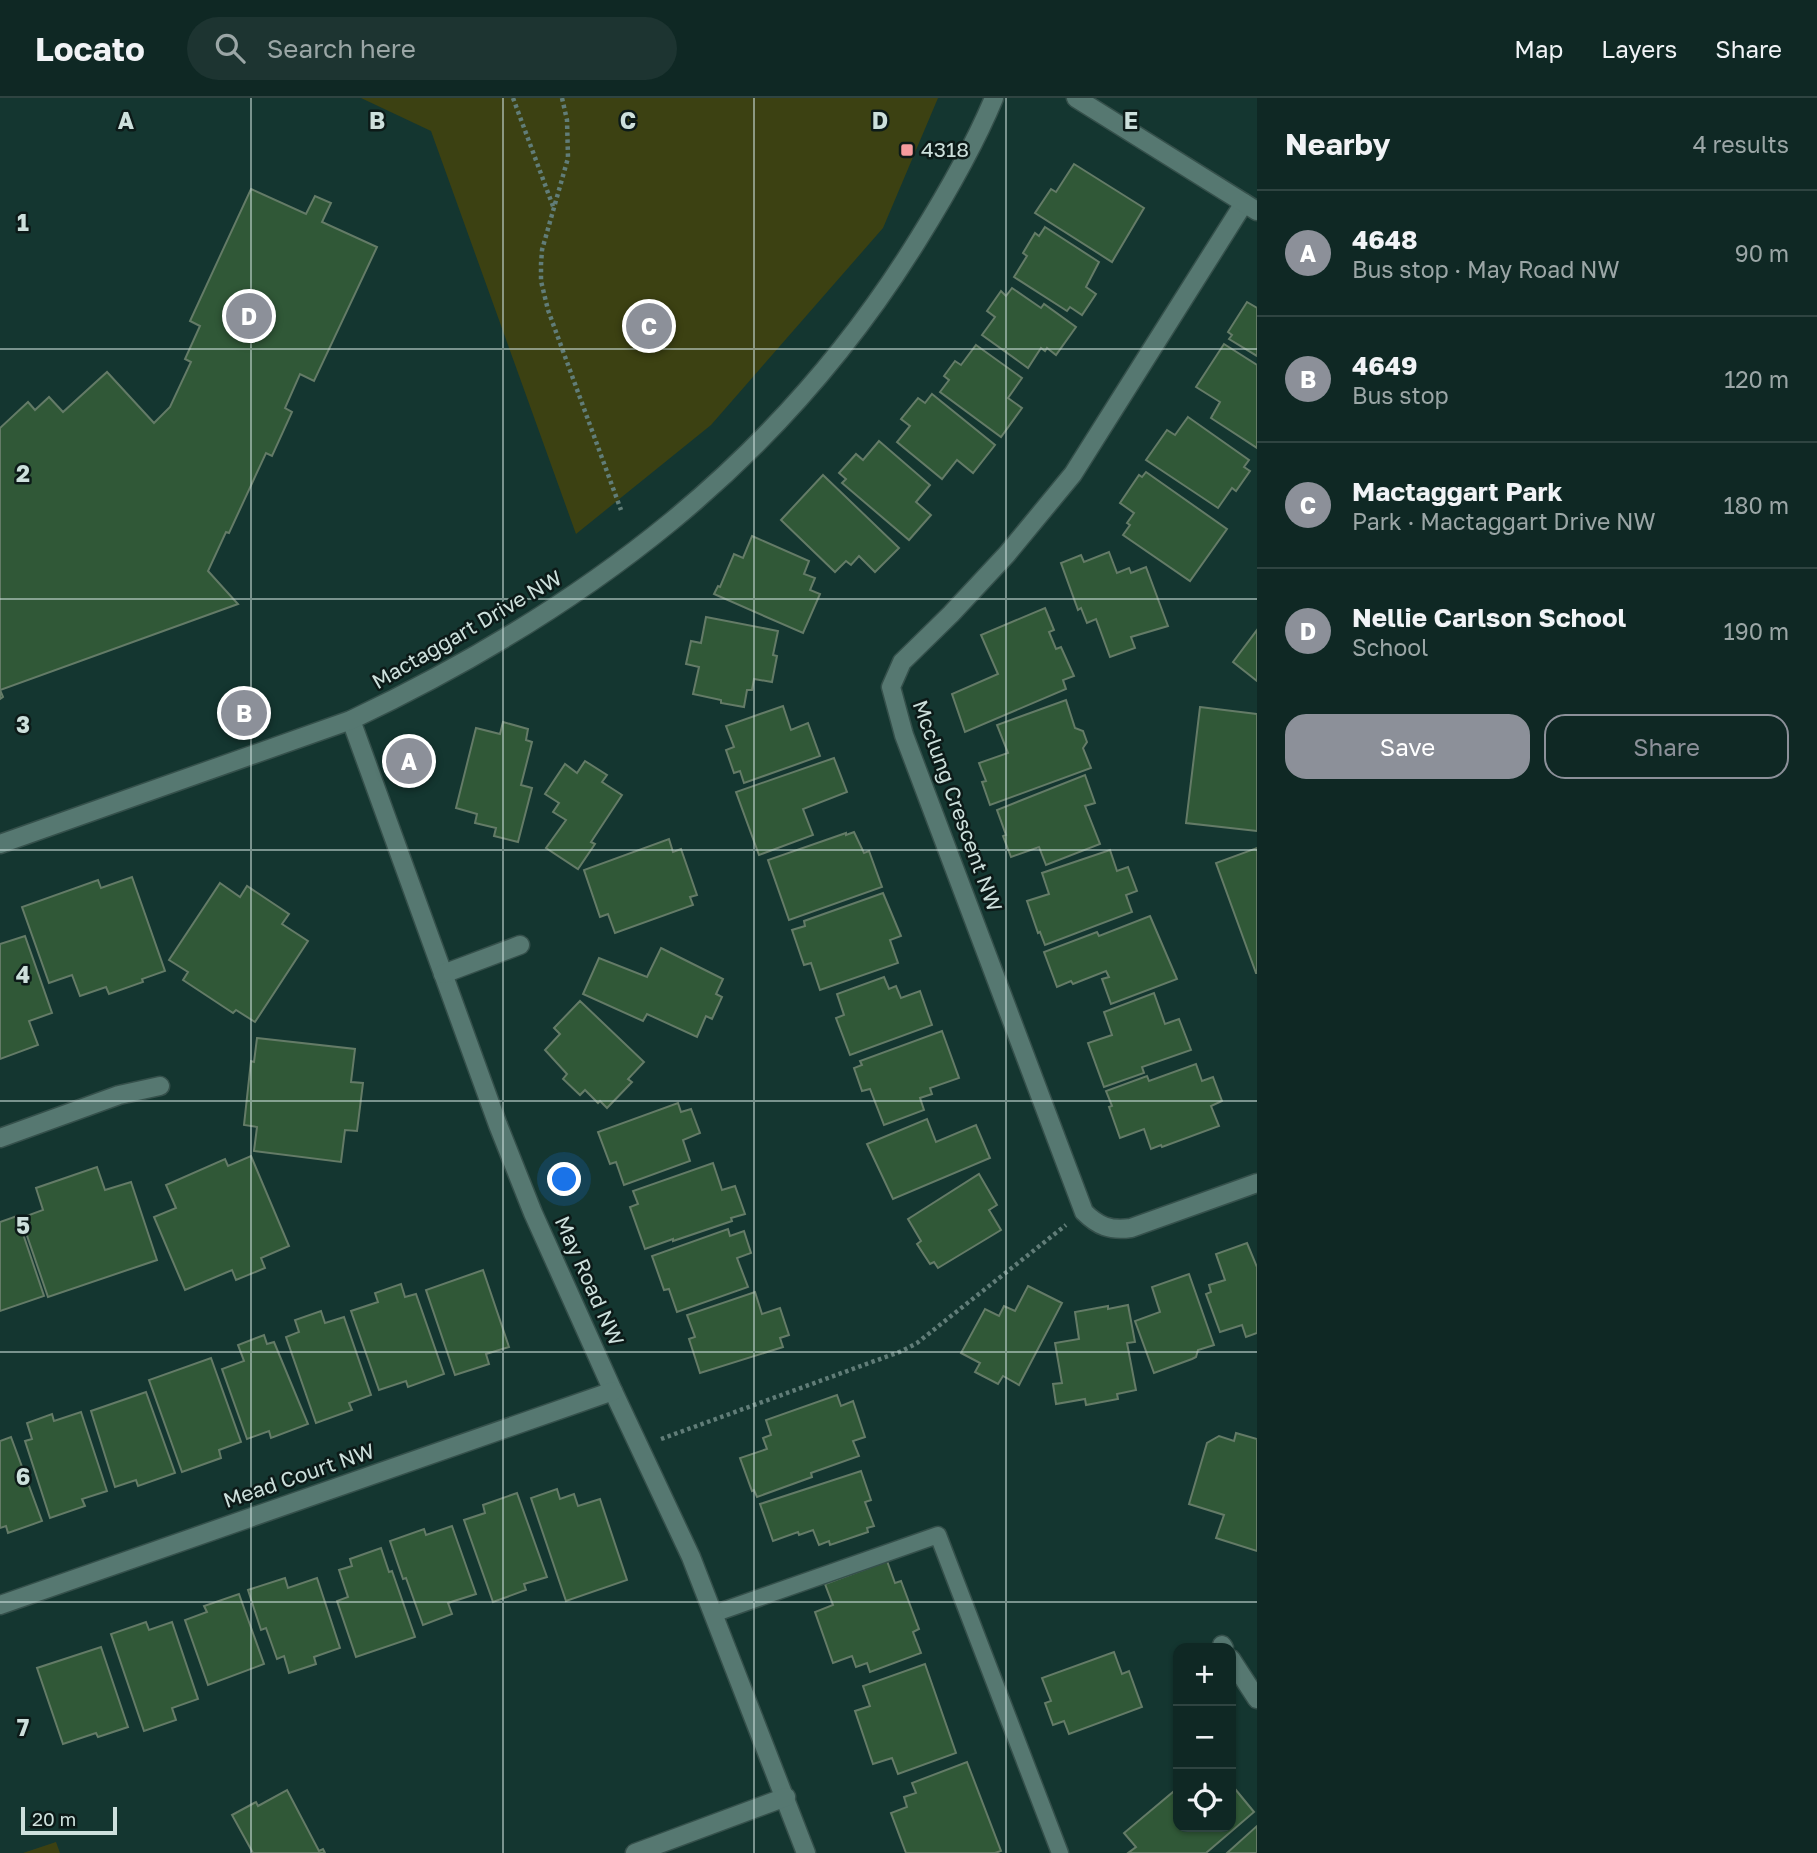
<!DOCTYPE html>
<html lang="en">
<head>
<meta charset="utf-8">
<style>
	body { margin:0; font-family:"Golos Text",sans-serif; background:#1d3431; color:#f1f3f6 }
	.controls { position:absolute; right:21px; bottom:21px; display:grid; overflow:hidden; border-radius:14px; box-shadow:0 2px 5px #0004 }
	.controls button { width:63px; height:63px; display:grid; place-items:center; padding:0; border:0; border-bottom:2px solid #2f4441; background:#0f2824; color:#f1f3f6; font:35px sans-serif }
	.scale { position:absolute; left:21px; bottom:18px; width:96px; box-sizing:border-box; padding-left:7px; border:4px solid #cde0dc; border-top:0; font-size:19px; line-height:24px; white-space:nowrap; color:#cde0dc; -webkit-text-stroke:5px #0c1a18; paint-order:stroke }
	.you { position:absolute; left:565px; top:1082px; width:24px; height:24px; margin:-18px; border:5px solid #fff; border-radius:50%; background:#1a73e8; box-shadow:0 0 0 10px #1a73e833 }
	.badge { display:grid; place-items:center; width:46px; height:46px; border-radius:50%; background:#8c9099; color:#fff; font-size:23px; font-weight:700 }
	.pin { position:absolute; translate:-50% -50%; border:4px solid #fff; box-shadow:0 2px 7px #0006 }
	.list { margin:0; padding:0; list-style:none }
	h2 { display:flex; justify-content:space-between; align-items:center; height:91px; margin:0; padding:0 28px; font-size:30px }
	h2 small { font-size:23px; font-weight:400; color:#9ba6a6 }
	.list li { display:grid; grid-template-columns:46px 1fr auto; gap:21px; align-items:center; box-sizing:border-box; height:126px; padding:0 28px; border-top:2px solid #2f4441 }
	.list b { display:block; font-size:26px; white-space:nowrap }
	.list p { margin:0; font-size:23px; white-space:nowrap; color:#9ba6a6 }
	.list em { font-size:23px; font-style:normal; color:#9ba6a6 }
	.actions { display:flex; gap:14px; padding:21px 28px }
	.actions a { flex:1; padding:16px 0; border:2px solid #8c9099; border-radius:21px; text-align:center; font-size:24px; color:#8c9099 }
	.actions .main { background:#8c9099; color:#fff }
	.icon { flex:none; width:38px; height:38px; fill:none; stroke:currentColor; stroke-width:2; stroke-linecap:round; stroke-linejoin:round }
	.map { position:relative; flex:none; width:1257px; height:1755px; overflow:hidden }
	header { display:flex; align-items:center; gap:42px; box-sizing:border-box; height:98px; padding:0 35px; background:#0f2824; border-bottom:2px solid #2f4441 }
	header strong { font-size:33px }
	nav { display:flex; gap:38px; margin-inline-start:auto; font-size:24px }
	.search { width:490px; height:63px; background:#1d3431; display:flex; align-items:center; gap:18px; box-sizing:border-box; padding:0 24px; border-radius:38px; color:#9ba6a6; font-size:26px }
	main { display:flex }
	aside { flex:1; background:#0f2824 }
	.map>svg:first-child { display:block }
</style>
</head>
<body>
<header>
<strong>Locato</strong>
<div class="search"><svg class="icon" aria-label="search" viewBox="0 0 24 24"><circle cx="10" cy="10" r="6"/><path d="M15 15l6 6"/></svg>Search here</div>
<nav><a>Map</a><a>Layers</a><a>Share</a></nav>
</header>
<main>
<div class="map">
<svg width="1257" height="1755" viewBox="0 0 1257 1755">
	<rect width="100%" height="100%" fill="#143630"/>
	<!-- green -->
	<g fill="#3c4112">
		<path d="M 361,0 L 938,0 L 883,130 L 711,327 L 576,436 L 431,33 Z"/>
		<path d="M 56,1744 L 60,1755 L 23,1755 Z"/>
	</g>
	<!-- building -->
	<g fill="#305837" stroke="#647b67" stroke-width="2">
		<path d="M 1074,66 L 1144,110 L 1112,164 L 1035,115 L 1051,91 L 1056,94 Z"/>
		<path d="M 251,91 L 306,116 L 315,98 L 331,105 L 322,124 L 377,149 L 314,283 L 300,276 L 285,310 L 292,314 L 272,358 L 266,355 L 229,435 L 226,434 L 208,473 L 238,506 L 0,592 L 3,599 L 0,601 L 0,330 L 28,304 L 35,312 L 49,299 L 63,314 L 107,274 L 154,325 L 170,309 L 191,264 L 185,261 L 200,228 L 190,223 Z"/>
		<path d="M 1045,129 L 1099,164 L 1086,189 L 1096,196 L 1082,217 L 1070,209 L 1067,213 L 1014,179 L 1027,158 L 1023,155 L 1035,135 L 1039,138 Z"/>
		<path d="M 1012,190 L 1041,210 L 1044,206 L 1076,229 L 1056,257 L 1047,250 L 1045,253 L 1041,250 L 1028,270 L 982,237 L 995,219 L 987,213 L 1001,193 L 1006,198 Z"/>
		<path d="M 1247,204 L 1257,210 L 1257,258 L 1229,241 L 1232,237 L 1228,234 Z"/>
		<path d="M 1224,246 L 1257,267 L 1257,350 L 1211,320 L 1220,304 L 1196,289 Z"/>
		<path d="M 976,247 L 1022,280 L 1008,300 L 1022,310 L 1001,339 L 940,294 L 949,282 L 944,278 L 955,263 L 961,267 Z"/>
		<path d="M 932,296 L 995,347 L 973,375 L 957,362 L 942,381 L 897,344 L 910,328 L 901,321 L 918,300 L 925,305 Z"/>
		<path d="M 1188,319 L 1249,362 L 1244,369 L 1250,373 L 1236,393 L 1232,390 L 1218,410 L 1146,362 L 1167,332 L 1175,337 Z"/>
		<path d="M 879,343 L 930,387 L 916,404 L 931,417 L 909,442 L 842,385 L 846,381 L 839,375 L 856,356 L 863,362 Z"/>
		<path d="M 1146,374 L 1227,431 L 1190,483 L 1123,437 L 1130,427 L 1127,425 L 1134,415 L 1120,405 L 1139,377 L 1142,379 Z"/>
		<path d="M 823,377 L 899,450 L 875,474 L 859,458 L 851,467 L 846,463 L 835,474 L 781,422 Z"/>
		<path d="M 752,438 L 809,463 L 804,476 L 815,480 L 810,492 L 820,496 L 803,535 L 714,496 L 718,488 L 720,489 L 734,456 L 743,460 Z"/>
		<path d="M 1109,454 L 1117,475 L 1129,470 L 1131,475 L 1146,469 L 1168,528 L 1131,539 L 1135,550 L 1110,559 L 1096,521 L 1087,525 L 1081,510 L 1078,512 L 1061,465 L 1081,457 L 1084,464 Z"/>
		<path d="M 1045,510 L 1054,532 L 1049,534 L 1056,551 L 1061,549 L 1074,578 L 1063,582 L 1066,591 L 965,634 L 952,596 L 998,576 L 981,537 Z"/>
		<path d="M 706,519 L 778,533 L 773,557 L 777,558 L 772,584 L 754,581 L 752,592 L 747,592 L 744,609 L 721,605 L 721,602 L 693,596 L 699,569 L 686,566 L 691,543 L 701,545 Z"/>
		<path d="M 1257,532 L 1257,583 L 1233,564 Z"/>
		<path d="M 1066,602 L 1075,630 L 1083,633 L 1087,644 L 1083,650 L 1091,670 L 990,707 L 982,684 L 986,683 L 979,665 L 1008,655 L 997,627 Z"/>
		<path d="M 783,608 L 791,632 L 808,625 L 820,658 L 744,685 L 740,673 L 734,675 L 726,652 L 734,649 L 726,628 Z"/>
		<path d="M 1200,609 L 1257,616 L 1257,733 L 1186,725 Z"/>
		<path d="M 503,624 L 528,631 L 526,642 L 532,644 L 521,687 L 532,690 L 518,744 L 494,738 L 496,730 L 475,725 L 477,716 L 456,710 L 476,630 L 500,636 Z"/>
		<path d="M 834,660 L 847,694 L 803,711 L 813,737 L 759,757 L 736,694 Z"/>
		<path d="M 585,663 L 607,677 L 602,684 L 622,697 L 591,744 L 595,746 L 578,771 L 546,750 L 566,722 L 553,714 L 559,705 L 545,696 L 565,666 L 577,675 Z"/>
		<path d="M 1085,677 L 1095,705 L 1085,708 L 1100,746 L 1046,767 L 1039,749 L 1011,759 L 1003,738 L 1006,737 L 997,712 Z"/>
		<path d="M 854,734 L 864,755 L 869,753 L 882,789 L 789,822 L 768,762 L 846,735 L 846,737 Z"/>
		<path d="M 669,741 L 673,754 L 681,751 L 697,797 L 690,799 L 693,807 L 615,835 L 608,816 L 600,819 L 584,772 Z"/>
		<path d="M 1257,750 L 1257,875 L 1256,875 L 1216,765 Z"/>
		<path d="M 1110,752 L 1117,773 L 1128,769 L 1137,793 L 1126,797 L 1132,814 L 1045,847 L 1040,834 L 1038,835 L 1027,803 L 1049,796 L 1042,775 Z"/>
		<path d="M 132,779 L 165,873 L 142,881 L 143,884 L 109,896 L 106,889 L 80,898 L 72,877 L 49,885 L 22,809 L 98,782 L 101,790 Z"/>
		<path d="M 220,785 L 240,799 L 247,788 L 289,816 L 282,826 L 308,843 L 255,924 L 236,912 L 233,915 L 183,882 L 188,874 L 169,862 Z"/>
		<path d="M 883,795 L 901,838 L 890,842 L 898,865 L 820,892 L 811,865 L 804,867 L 792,832 L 805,828 L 804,823 Z"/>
		<path d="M 1150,818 L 1177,881 L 1111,906 L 1102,881 L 1109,879 L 1106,873 L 1073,886 L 1071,883 L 1057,889 L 1044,854 L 1097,834 L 1099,838 Z"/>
		<path d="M 25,838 L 52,915 L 29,923 L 38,947 L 0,961 L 0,846 Z"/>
		<path d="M 661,850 L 723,881 L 716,896 L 722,899 L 712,921 L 706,918 L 697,939 L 647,916 L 643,923 L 583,896 L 599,860 L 647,879 Z"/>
		<path d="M 884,879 L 889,891 L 896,888 L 901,900 L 920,893 L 932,927 L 850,957 L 836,920 L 844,917 L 837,896 Z"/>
		<path d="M 1154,895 L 1165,926 L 1179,921 L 1191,952 L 1142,969 L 1144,975 L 1104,989 L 1088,945 L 1112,937 L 1104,914 Z"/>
		<path d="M 580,903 L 644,964 L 628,981 L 632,984 L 607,1010 L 600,1003 L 598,1005 L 585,992 L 580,997 L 563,981 L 567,976 L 545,952 L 560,936 L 554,930 Z"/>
		<path d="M 942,933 L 959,980 L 930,990 L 932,996 L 920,1000 L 924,1012 L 884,1027 L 870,991 L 862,993 L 854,970 L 862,967 L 860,963 Z"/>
		<path d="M 257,940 L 355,951 L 351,984 L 363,985 L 357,1033 L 345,1032 L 341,1064 L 254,1053 L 257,1029 L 244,1027 L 251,963 L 254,964 Z"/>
		<path d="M 1196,966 L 1202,983 L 1213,979 L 1222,1003 L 1211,1008 L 1219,1028 L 1162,1049 L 1161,1047 L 1151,1051 L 1144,1031 L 1120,1040 L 1109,1009 L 1112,1008 L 1106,993 L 1147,978 L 1149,983 Z"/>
		<path d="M 678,1005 L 681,1014 L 691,1011 L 700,1035 L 683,1042 L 690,1063 L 624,1087 L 616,1064 L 610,1066 L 598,1034 Z"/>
		<path d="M 927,1021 L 936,1044 L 976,1027 L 990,1060 L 893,1101 L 867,1046 Z"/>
		<path d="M 251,1058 L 289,1148 L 261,1160 L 265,1170 L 236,1182 L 232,1172 L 185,1192 L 154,1119 L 176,1110 L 166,1087 L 225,1061 L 228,1068 Z"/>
		<path d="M 713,1065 L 722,1092 L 735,1088 L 745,1116 L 731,1120 L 732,1123 L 673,1143 L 673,1141 L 645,1151 L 630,1109 L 638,1106 L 633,1093 Z"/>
		<path d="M 97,1069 L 105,1092 L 131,1084 L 157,1162 L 48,1199 L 21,1120 L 43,1112 L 36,1090 Z"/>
		<path d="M 979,1076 L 997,1107 L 989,1112 L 1001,1132 L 938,1170 L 934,1164 L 930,1166 L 917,1146 L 921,1143 L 908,1121 Z"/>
		<path d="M 17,1118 L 44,1198 L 0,1213 L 0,1124 Z"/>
		<path d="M 728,1131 L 730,1138 L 744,1133 L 751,1155 L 737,1160 L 748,1189 L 677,1214 L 669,1191 L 664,1192 L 652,1158 Z"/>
		<path d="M 1247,1145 L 1257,1169 L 1257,1235 L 1246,1239 L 1242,1227 L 1220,1234 L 1206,1196 L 1211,1194 L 1209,1187 L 1225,1182 L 1216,1156 Z"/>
		<path d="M 483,1172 L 509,1249 L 486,1256 L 489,1266 L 455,1277 L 426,1192 Z"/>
		<path d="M 1189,1176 L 1214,1247 L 1198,1252 L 1196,1259 L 1192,1261 L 1154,1275 L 1135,1223 L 1160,1214 L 1152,1189 Z"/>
		<path d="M 401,1186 L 405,1199 L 416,1196 L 444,1276 L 408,1289 L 406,1283 L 379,1292 L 351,1213 L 378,1204 L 375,1195 Z"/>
		<path d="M 1028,1188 L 1062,1205 L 1019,1287 L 1003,1278 L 998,1286 L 975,1274 L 980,1265 L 961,1255 L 985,1211 L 999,1218 L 1004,1208 L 1015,1213 Z"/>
		<path d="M 755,1194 L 762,1216 L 780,1210 L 789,1237 L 780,1240 L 783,1249 L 700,1275 L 689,1241 L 695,1239 L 687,1217 Z"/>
		<path d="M 1128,1207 L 1135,1244 L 1127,1245 L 1136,1292 L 1117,1296 L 1118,1301 L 1086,1307 L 1085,1301 L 1056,1306 L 1053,1286 L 1062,1285 L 1055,1245 L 1079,1241 L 1075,1214 L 1108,1208 L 1108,1211 Z"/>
		<path d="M 321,1213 L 325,1225 L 344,1219 L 371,1297 L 349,1305 L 352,1312 L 316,1325 L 286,1239 L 299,1234 L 295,1222 Z"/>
		<path d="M 264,1237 L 267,1246 L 274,1244 L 308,1326 L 271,1340 L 269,1333 L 247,1341 L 222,1271 L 244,1263 L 238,1247 Z"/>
		<path d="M 211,1260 L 241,1344 L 219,1352 L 221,1360 L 182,1374 L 149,1282 Z"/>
		<path d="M 146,1294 L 175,1375 L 138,1388 L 136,1382 L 115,1389 L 91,1313 Z"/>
		<path d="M 837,1297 L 841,1308 L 853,1303 L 865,1339 L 853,1343 L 859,1358 L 811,1375 L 812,1379 L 757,1399 L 754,1392 L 752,1393 L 740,1360 L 767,1351 L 763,1340 L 771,1337 L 766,1322 Z"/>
		<path d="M 81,1314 L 107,1393 L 82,1401 L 85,1408 L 50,1420 L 25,1343 L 32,1341 L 27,1325 L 52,1316 L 54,1323 Z"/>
		<path d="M 1236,1335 L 1257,1341 L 1257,1453 L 1216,1440 L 1224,1417 L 1189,1406 L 1207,1345 L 1219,1338 L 1234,1343 Z"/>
		<path d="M 11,1339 L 42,1423 L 8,1435 L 6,1428 L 0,1430 L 0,1343 Z"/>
		<path d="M 861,1373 L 871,1402 L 865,1404 L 874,1428 L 867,1430 L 868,1434 L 830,1447 L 829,1443 L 819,1447 L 813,1432 L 799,1437 L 798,1434 L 773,1443 L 760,1406 Z"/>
		<path d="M 557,1391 L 560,1401 L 574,1396 L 578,1408 L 600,1401 L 627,1482 L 566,1503 L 531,1400 Z"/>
		<path d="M 517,1395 L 547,1479 L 524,1486 L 526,1492 L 493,1504 L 464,1422 L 485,1415 L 483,1407 Z"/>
		<path d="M 452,1428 L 476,1496 L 448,1505 L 452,1516 L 423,1527 L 406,1480 L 403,1481 L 390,1443 L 424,1431 L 426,1437 Z"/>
		<path d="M 381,1450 L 389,1474 L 392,1473 L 415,1539 L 356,1559 L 337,1503 L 348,1499 L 339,1472 L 352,1468 L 350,1461 Z"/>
		<path d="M 887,1463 L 895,1485 L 901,1483 L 919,1531 L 913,1534 L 921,1555 L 870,1574 L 867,1565 L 856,1569 L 852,1558 L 833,1565 L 815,1514 L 833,1507 L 825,1486 Z"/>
		<path d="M 285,1480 L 288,1490 L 317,1480 L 340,1550 L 314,1559 L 316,1566 L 289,1575 L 284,1558 L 277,1561 L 266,1530 L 261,1532 L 248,1492 Z"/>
		<path d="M 239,1496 L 264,1566 L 208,1587 L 185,1522 L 207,1514 L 204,1508 Z"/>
		<path d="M 146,1524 L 149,1532 L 172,1524 L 198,1601 L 172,1610 L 176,1622 L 144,1633 L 111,1536 Z"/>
		<path d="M 101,1549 L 128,1629 L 98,1639 L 96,1635 L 63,1646 L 37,1570 Z"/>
		<path d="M 1114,1554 L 1122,1576 L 1129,1573 L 1142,1609 L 1069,1636 L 1064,1623 L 1053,1627 L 1045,1605 L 1051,1603 L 1042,1580 Z"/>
		<path d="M 925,1566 L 956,1655 L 898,1676 L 892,1660 L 873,1666 L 855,1613 L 870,1608 L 863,1588 Z"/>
		<path d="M 967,1664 L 1001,1753 L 995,1755 L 906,1755 L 891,1715 L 907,1709 L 904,1699 L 916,1695 L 912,1685 Z"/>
		<path d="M 1231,1686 L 1254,1714 L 1206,1755 L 1128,1755 L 1136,1749 L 1124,1735 L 1173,1694 L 1178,1700 L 1178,1729 L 1231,1729 Z"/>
		<path d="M 287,1692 L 319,1753 L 323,1751 L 325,1755 L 253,1755 L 232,1717 L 256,1704 L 258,1708 Z"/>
		<path d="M 1257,1728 L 1257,1755 L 1227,1755 Z"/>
	</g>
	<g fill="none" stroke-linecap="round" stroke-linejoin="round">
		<defs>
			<path id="lane" d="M 713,1516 L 938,1437 L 1060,1755"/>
			<g id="street">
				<path d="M 1244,105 L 1073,376 L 1007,456 L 951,516 L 902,564 L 891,589 L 904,637 L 1084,1114 C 1098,1128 1110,1133 1131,1130 L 1257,1085"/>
				<path d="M 351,622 L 498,1027 L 533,1115 L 613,1293 L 691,1459 L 806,1755"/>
				<path d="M 443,876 L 520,847"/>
				<path d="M 0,1040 L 119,997 L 160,988"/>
				<path d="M 0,1507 L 613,1293"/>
				<path d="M 1222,1547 L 1224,1550"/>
				<path d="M 1231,1561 L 1257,1601"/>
				<path d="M 635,1755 L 786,1699"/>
			</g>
			<g id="secondary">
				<path d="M 1076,0 L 1257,113"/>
				<path d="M 0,746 L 351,622 C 587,510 781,364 919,140 C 947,95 974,48 994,0"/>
			</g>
		</defs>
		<!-- lane casing -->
		<use href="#lane" stroke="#35504b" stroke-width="19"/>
		<!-- street casing -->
		<use href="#street" stroke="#35504b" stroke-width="21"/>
		<!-- secondary casing -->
		<use href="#secondary" stroke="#35504b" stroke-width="21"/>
		<!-- path -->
		<g stroke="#617d78" stroke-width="4.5" stroke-dasharray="3.5 3.5" stroke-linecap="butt">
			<path d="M 513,0 L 554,111"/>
			<path d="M 562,0 L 567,22 L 568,60 L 542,152 L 541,166 L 541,183 L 548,212 L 621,412"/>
			<path d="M 661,1341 L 902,1253 L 917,1245 L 1066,1127"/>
		</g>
		<!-- lane -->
		<use href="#lane" stroke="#567871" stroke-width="16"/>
		<!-- street -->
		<use href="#street" stroke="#567871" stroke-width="18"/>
		<!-- secondary -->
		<use href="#secondary" stroke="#567871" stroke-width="18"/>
	</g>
	<!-- grid -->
	<path fill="none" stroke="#cde0dc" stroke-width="2" stroke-opacity="0.55" d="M 251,0 L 251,1755M 503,0 L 503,1755M 754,0 L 754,1755M 1006,0 L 1006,1755M 0,251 L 1257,251M 0,501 L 1257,501M 0,752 L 1257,752M 0,1003 L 1257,1003M 0,1254 L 1257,1254M 0,1504 L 1257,1504"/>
	<!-- markers -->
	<rect fill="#f59b9d" stroke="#0c1a18" stroke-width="2.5" x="900" y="45" width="14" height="14" rx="3.5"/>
	<g text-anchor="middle" stroke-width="5" stroke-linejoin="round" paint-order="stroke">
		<!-- poi labels -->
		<g font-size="21" fill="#cde0dc" stroke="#0c1a18" text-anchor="start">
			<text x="921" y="59">4318</text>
		</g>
		<!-- street labels -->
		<g font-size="21" fill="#cde0dc" stroke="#0c1a18">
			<text transform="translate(467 532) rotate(-30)" y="7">Mactaggart Drive NW</text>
			<text transform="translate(957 708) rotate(70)" y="7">Mcclung Crescent NW</text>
			<text transform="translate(589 1183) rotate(66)" y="7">May Road NW</text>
			<text transform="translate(299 1378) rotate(-19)" y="7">Mead Court NW</text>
		</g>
	</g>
	<g font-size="23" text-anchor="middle" font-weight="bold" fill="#cde0dc" stroke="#0c1a18" stroke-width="5" stroke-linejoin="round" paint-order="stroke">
		<text x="126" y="31">A</text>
		<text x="377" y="31">B</text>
		<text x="628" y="31">C</text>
		<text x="880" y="31">D</text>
		<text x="1131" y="31">E</text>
		<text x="23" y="133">1</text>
		<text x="23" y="384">2</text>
		<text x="23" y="635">3</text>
		<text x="23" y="885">4</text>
		<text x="23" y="1136">5</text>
		<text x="23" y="1387">6</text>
		<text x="23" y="1638">7</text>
	</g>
</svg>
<div class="controls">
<button>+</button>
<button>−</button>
<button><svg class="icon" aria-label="locate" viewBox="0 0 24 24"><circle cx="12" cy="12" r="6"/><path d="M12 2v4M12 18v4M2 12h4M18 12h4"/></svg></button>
</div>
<div class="scale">20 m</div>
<div class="you"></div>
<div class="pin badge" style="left:409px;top:663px">A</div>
<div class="pin badge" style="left:244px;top:615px">B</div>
<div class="pin badge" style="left:649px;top:228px">C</div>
<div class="pin badge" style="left:249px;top:218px">D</div>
</div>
<aside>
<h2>Nearby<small>4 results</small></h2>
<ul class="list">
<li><span class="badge">A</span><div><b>4648</b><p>Bus stop · May Road NW</p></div><em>90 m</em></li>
<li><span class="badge">B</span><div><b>4649</b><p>Bus stop</p></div><em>120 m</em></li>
<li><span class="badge">C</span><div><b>Mactaggart Park</b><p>Park · Mactaggart Drive NW</p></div><em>180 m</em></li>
<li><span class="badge">D</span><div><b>Nellie Carlson School</b><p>School</p></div><em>190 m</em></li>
</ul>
<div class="actions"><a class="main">Save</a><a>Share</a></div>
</aside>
</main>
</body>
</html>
